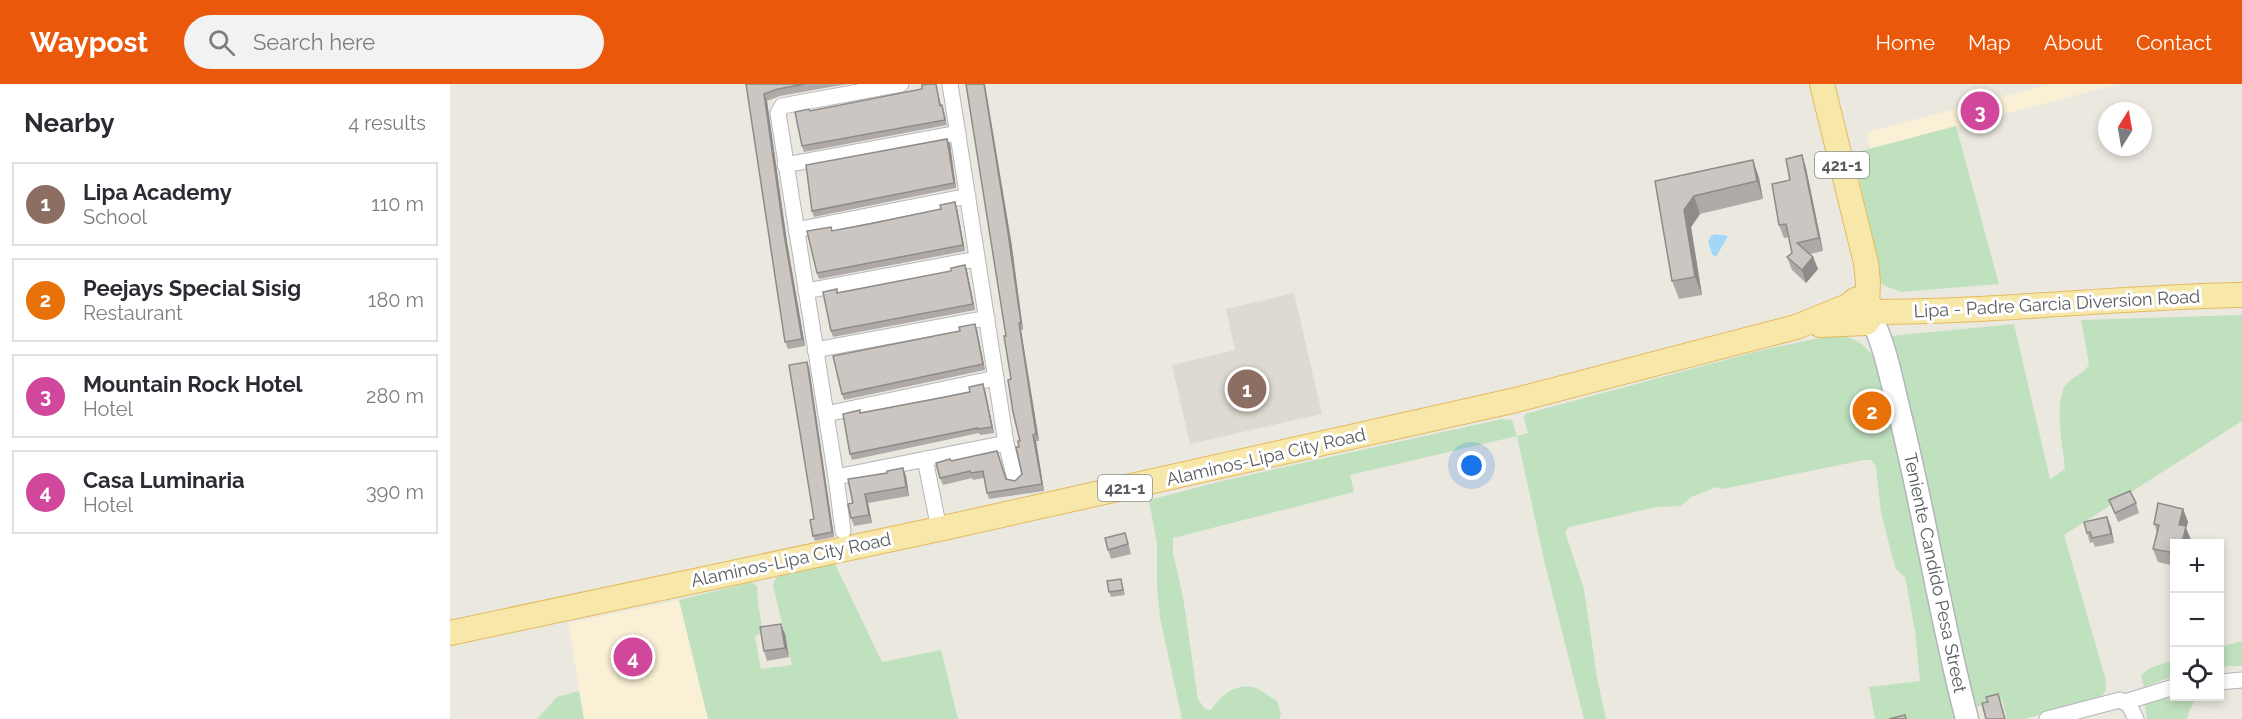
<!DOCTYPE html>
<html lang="en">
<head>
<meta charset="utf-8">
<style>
	body { margin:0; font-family:Raleway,sans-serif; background:#f2f2f3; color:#2b2b33 }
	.controls { position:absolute; right:18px; bottom:18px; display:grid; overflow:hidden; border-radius:0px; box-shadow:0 3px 9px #0003 }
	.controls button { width:54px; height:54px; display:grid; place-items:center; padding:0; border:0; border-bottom:2px solid #e1e1e2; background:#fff; color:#2b2b33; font:30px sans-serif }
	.compass { position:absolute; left:1648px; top:18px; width:54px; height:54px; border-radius:50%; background:#fff; box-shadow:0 3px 9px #0003; rotate:11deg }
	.you { position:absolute; left:1022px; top:382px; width:21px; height:21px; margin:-15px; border:4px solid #fff; border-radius:50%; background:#1a73e8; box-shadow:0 0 0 9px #1a73e833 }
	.badge { display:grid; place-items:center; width:39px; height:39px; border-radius:50%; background:#ea580c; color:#fff; font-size:20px; font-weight:700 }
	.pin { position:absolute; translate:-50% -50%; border:3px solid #fff; box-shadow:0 2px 6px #0006 }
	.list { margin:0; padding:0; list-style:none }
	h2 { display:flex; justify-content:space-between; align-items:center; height:78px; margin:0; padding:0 24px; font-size:26px }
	h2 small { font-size:20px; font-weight:400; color:#7c7c81 }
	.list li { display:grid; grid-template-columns:39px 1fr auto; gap:18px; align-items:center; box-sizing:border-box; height:84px; margin:0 12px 12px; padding:0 12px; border:2px solid #e1e1e2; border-radius:0px }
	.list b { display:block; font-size:22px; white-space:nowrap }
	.list p { margin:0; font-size:20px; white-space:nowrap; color:#7c7c81 }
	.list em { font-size:20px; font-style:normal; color:#7c7c81 }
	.icon { flex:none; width:33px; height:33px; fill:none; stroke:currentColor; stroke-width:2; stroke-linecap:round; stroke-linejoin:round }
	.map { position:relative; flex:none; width:1792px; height:635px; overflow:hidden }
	header { display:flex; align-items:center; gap:36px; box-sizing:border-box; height:84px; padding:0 30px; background:#ea580c; color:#fff }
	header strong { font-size:28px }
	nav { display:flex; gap:33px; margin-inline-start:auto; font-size:21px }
	.search { width:420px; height:54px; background:#f2f2f3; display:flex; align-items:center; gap:15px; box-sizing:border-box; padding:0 21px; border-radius:33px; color:#7c7c81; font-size:22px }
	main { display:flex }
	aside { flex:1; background:#fff }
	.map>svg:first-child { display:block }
</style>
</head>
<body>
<header>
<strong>Waypost</strong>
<div class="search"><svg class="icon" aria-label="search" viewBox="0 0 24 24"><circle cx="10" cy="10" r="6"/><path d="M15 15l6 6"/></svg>Search here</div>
<nav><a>Home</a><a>Map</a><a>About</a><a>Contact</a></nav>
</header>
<main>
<aside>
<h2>Nearby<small>4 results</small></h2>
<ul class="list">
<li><span class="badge" style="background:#8d6e63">1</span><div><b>Lipa Academy</b><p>School</p></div><em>110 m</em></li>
<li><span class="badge" style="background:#e8710a">2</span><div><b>Peejays Special Sisig</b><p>Restaurant</p></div><em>180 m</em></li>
<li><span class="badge" style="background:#d1479c">3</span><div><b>Mountain Rock Hotel</b><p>Hotel</p></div><em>280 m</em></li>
<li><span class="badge" style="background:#d1479c">4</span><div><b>Casa Luminaria</b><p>Hotel</p></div><em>390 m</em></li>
</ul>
</aside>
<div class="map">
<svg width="1792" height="635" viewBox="0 0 1792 635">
	<rect width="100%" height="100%" fill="#ebe8e0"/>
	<!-- commercial -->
	<g fill="#faf0d6">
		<path d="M 1601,0 L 1669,0 L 1420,65 L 1417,48 Z"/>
		<path d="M 229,516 L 258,635 L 134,635 L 118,539 Z"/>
	</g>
	<!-- education -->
	<path fill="#dddad1" d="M 844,209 L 872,330 L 740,360 L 722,281 L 785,266 L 776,225 Z"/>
	<!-- green -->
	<g fill="#bfe1be">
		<path d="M 1506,42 L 1549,200 L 1451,208 L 1433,201 L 1429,195 L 1405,73 L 1411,67 Z"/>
		<path d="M 1792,231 L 1792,337 L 1614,451 L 1655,593 L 1656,606 L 1651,613 L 1575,635 L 1557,635 L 1552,616 L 1523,624 L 1441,252 L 1564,240 L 1600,395 L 1615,385 C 1613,362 1604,322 1615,302 C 1621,292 1634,291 1639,280 L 1631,236 Z"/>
		<path d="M 1384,251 C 1404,252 1418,261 1427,279 L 1509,635 L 1425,635 L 1419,603 L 1470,597 L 1465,547 L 1455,493 L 1446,485 L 1441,468 L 1431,428 L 1426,383 L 1421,376 L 1414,376 L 1272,405 L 1267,403 L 1241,413 L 1231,422 L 1207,423 L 1119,443 L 1115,448 L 1134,505 L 1147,594 L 1156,635 L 1134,635 L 1094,476 L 1067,352 L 900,391 L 904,408 L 723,454 L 723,469 L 733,513 L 748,615 L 755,625 L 761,626 C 770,612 787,598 806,604 C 813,607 820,613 827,617 L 831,630 L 829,635 L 732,635 L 710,534 L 707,502 L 707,460 L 699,416 L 772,397 L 1052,335 L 1062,336 L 1067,352 L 1078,349 L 1074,334 L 1075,330 L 1312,266 Z"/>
		<path d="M 385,480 L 432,578 L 491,566 L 508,635 L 258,635 L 229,516 L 301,498 L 307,502 L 308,520 L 313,549 L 305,552 L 311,585 L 342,581 L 323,502 C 324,498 324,496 327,493 C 336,487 372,483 385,480 Z"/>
		<path d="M 1792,557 L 1792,582 L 1777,582 L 1770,586 L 1770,563 Z"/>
		<path d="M 1724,576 L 1724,592 L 1694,603 L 1691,592 C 1699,582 1712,580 1724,576 Z"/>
		<path d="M 129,607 L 134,635 L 87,635 L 107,613 Z"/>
		<path d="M 1724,609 L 1724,612 L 1747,613 L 1739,627 L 1737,635 L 1697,635 L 1695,621 L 1699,617 Z"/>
	</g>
	<!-- water -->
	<path fill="#a4d6f7" d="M 1264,150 L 1278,152 L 1266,173 L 1262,170 L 1258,158 L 1261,152 Z"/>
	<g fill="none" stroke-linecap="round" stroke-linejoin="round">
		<defs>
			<g id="street">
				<path d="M 500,0 L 556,359 L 565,395"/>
				<path d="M 335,81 L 508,49"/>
				<path d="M 346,146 L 518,112"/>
				<path d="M 356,207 L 527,175"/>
				<path d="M 365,266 L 537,234"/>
				<path d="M 376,330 L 546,294"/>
				<path d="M 475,375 L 489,445"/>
				<path d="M 386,393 L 556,359"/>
				<path d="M 393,447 L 386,393 L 328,29 L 332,22 L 451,0"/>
				<path d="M 1770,598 L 1792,596"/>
				<path d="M 1675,618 L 1724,603"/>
				<path d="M 1597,635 L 1670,616 L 1679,621 L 1686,635"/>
			</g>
			<path id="secondary" d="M 1421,234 C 1436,261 1444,309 1452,339 C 1476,437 1491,537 1517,635"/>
			<g id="primary">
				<path d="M 1372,0 L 1416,179 L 1418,198 L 1417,218"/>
				<path d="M 1422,228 C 1546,228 1669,213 1792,211"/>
				<path d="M 1370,241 L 1416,239 C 1427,229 1421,214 1405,216 L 1398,222 L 1397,232 L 1403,239"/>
				<path d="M 0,549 L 489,445 L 1066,316 L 1346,243 L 1398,222"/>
			</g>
		</defs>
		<!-- street casing -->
		<use href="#street" stroke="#b3b6ba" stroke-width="17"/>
		<!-- secondary casing -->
		<use href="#secondary" stroke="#b2b5ba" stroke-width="25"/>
		<!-- primary casing -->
		<use href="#primary" stroke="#e4ba60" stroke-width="26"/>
		<!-- street -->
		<use href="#street" stroke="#fff" stroke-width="15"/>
		<!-- secondary -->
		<use href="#secondary" stroke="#fff" stroke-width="22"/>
		<!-- primary -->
		<use href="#primary" stroke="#f7e7a8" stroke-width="24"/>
	</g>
	<!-- wall -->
	<g fill="#afaaa7">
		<path d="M 296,0 L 397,0 L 330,12 L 317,17 L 337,158 L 355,262 L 338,265 L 335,258 Z"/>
		<path d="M 486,0 L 491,21 L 492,21 L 494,27 L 497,41 L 354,68 L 352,62 L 360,27 L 472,5 Z"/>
		<path d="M 497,55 L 500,60 L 506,104 L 364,133 L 362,127 Z"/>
		<path d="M 1352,71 L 1356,84 L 1373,167 L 1360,170 L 1363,173 L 1368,185 L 1356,199 L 1342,186 L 1337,173 L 1342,169 L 1339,153 L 1334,154 L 1329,141 L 1340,96 Z"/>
		<path d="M 1303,76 L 1309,94 L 1313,115 L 1250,130 L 1241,143 L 1252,211 L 1229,215 L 1222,197 L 1205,97 Z"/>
		<path d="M 507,124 L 515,167 L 369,195 L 367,189 L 382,147 L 491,125 Z"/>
		<path d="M 561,156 L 573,246 L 571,246 L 589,357 L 586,357 L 594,407 L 539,415 L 537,409 L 534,394 L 523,396 L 522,394 L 493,401 L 490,394 L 501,377 L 547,367 L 556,395 L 565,397 L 572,390 L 569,363 L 570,357 L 561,295 Z"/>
		<path d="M 515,181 L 517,187 L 525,226 L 383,253 L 381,247 L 387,205 L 388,209 L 501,187 Z"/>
		<path d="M 527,246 L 535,286 L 394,316 L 392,310 Z"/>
		<path d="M 359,283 L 384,453 L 365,457 L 363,452 L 364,435 Z"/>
		<path d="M 535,306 L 544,349 L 530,351 L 529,349 L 402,376 L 400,370 L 411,329 Z"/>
		<path d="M 453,384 L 456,392 L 459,412 L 418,419 L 422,439 L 404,442 L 401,434 L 403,419 L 437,389 Z"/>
		<path d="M 1659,416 L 1686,419 L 1689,429 L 1668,438 Z"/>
		<path d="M 1733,425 L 1738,438 L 1736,444 L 1741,456 L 1725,459 L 1725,482 L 1708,478 L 1703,465 L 1707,448 L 1704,440 Z"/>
		<path d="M 1661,443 L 1664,459 L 1645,463 L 1643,458 L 1640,459 L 1637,449 Z"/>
		<path d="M 678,458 L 681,470 L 661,475 L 658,466 Z"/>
		<path d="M 671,495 L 675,511 L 661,513 L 659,508 Z"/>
		<path d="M 335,550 L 339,573 L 317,577 L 314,567 Z"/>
	</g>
	<!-- shaded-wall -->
	<g fill="#8e8b88">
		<path d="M 534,0 L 535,0 L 561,156 L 573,246 L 571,239 Z"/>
		<path d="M 314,10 L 317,17 L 337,158 L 355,262 L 352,255 L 334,150 Z"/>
		<path d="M 497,55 L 500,60 L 506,104 L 504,99 Z"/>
		<path d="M 1352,71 L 1356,84 L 1373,167 L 1369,154 Z"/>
		<path d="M 1303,76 L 1309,94 L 1313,115 L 1307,97 Z"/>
		<path d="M 1244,112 L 1250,130 L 1241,143 L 1252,211 L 1245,193 L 1234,126 Z"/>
		<path d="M 505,118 L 507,124 L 515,167 L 513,161 Z"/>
		<path d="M 1363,173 L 1368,185 L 1356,199 L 1352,186 Z"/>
		<path d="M 515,181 L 517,187 L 525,226 L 523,220 Z"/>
		<path d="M 569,239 L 571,246 L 589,357 L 586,350 Z"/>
		<path d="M 525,240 L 527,246 L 535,286 L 533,280 Z"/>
		<path d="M 357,278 L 359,283 L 384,453 L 382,448 Z"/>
		<path d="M 533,300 L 535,306 L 544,349 L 542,343 Z"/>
		<path d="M 583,351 L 586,357 L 594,407 L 592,400 Z"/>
		<path d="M 453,384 L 456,392 L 459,412 L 456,403 Z"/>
		<path d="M 415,410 L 418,419 L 422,439 L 419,431 Z"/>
		<path d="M 1733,425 L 1738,438 L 1736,444 L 1741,456 L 1740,459 L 1732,459 L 1729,441 Z"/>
		<path d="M 1657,433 L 1661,443 L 1664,459 L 1661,450 Z"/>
		<path d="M 331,540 L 335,550 L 339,573 L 335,564 Z"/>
	</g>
	<!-- building -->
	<g fill="#cbc6c2" stroke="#8e8b88" stroke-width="1.5">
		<path d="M 296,0 L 355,0 L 328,5 L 314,10 L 334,150 L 352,255 L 335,258 Z"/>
		<path d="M 478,0 L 486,0 L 490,22 L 492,21 L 495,36 L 352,62 L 345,28 L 359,25 L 360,27 L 472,5 L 472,1 Z"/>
		<path d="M 516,0 L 534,0 L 558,149 L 571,239 L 569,239 L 586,350 L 583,351 L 592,400 L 537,409 L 533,387 L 521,389 L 520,387 L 490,394 L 486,379 L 500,375 L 501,377 L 547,367 L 556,395 L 565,397 L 572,390 L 566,363 L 569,363 L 568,357 L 570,357 L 563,328 L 558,296 L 561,295 L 554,252 L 556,252 Z"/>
		<path d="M 497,55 L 504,99 L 362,127 L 356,81 Z"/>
		<path d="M 1352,71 L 1369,154 L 1347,159 L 1363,173 L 1352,186 L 1337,173 L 1342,169 L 1336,140 L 1329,141 L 1322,100 L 1340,96 L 1336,75 Z"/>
		<path d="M 1303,76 L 1307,97 L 1244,112 L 1234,126 L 1245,193 L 1222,197 L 1205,97 Z"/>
		<path d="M 505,118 L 513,161 L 367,189 L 357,147 L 381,143 L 382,147 L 424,139 L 491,125 L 490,121 Z"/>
		<path d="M 515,181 L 523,220 L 381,247 L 373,208 L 387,205 L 387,209 L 501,187 L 501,184 Z"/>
		<path d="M 525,240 L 533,280 L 392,310 L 383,272 L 510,247 L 509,243 Z"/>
		<path d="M 357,278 L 382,448 L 363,452 L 360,436 L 364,435 L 339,281 Z"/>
		<path d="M 533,300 L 542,343 L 528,345 L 528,344 L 400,370 L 393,330 L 410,326 L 410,329 L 495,313 L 520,308 L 519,303 Z"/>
		<path d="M 453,384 L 456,403 L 415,410 L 419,431 L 401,434 L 398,420 L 403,419 L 398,395 L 437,389 L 437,387 Z"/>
		<path d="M 1680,407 L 1686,419 L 1665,429 L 1659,416 Z"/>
		<path d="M 1708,419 L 1733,425 L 1729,441 L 1736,442 L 1732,459 L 1725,459 L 1725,469 L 1703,465 L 1709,441 L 1704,440 Z"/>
		<path d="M 1657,433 L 1661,450 L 1642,454 L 1640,448 L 1637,449 L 1634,438 Z"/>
		<path d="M 675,449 L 678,460 L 658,466 L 655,454 Z"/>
		<path d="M 671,495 L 673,506 L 659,508 L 657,497 Z"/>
		<path d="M 331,540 L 335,564 L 314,567 L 310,543 Z"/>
		<path d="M 1548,610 L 1555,635 L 1536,635 L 1532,619 L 1538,618 L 1536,613 Z"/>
		<path d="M 1455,631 L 1456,635 L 1439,635 Z"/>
	</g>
	<g text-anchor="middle" stroke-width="6" stroke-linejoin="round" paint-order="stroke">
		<!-- shield labels -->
		<g fill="#fff" stroke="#8b8d90" stroke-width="1.5">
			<rect x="1365" y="68" width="54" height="26" rx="4.5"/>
			<rect x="648" y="391" width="54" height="26" rx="4.5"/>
		</g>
		<g font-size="16" font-weight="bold" fill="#595c60">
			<text x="1392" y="87">421-1</text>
			<text x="675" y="410">421-1</text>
		</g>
		<!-- street labels -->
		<g font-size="18" fill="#595c60" stroke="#fff">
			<text transform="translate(1607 220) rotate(-3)" y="6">Lipa - Padre Garcia Diversion Road</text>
			<text transform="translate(816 373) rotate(-13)" y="6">Alaminos-Lipa City Road</text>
			<text transform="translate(341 476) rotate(-12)" y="6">Alaminos-Lipa City Road</text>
			<text transform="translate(1485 489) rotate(78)" y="6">Teniente Candido Pesa Street</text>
		</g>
	</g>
</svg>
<div class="controls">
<button>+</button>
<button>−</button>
<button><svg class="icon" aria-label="locate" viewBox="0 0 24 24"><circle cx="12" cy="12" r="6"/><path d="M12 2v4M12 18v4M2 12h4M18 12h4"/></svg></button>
</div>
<svg class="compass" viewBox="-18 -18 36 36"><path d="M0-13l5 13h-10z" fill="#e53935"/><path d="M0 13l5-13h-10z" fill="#7c7c81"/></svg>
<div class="you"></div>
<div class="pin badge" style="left:797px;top:305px;background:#8d6e63">1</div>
<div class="pin badge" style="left:1422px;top:327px;background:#e8710a">2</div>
<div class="pin badge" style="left:1530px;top:27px;background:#d1479c">3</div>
<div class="pin badge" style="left:183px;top:573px;background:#d1479c">4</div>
</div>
</main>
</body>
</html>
